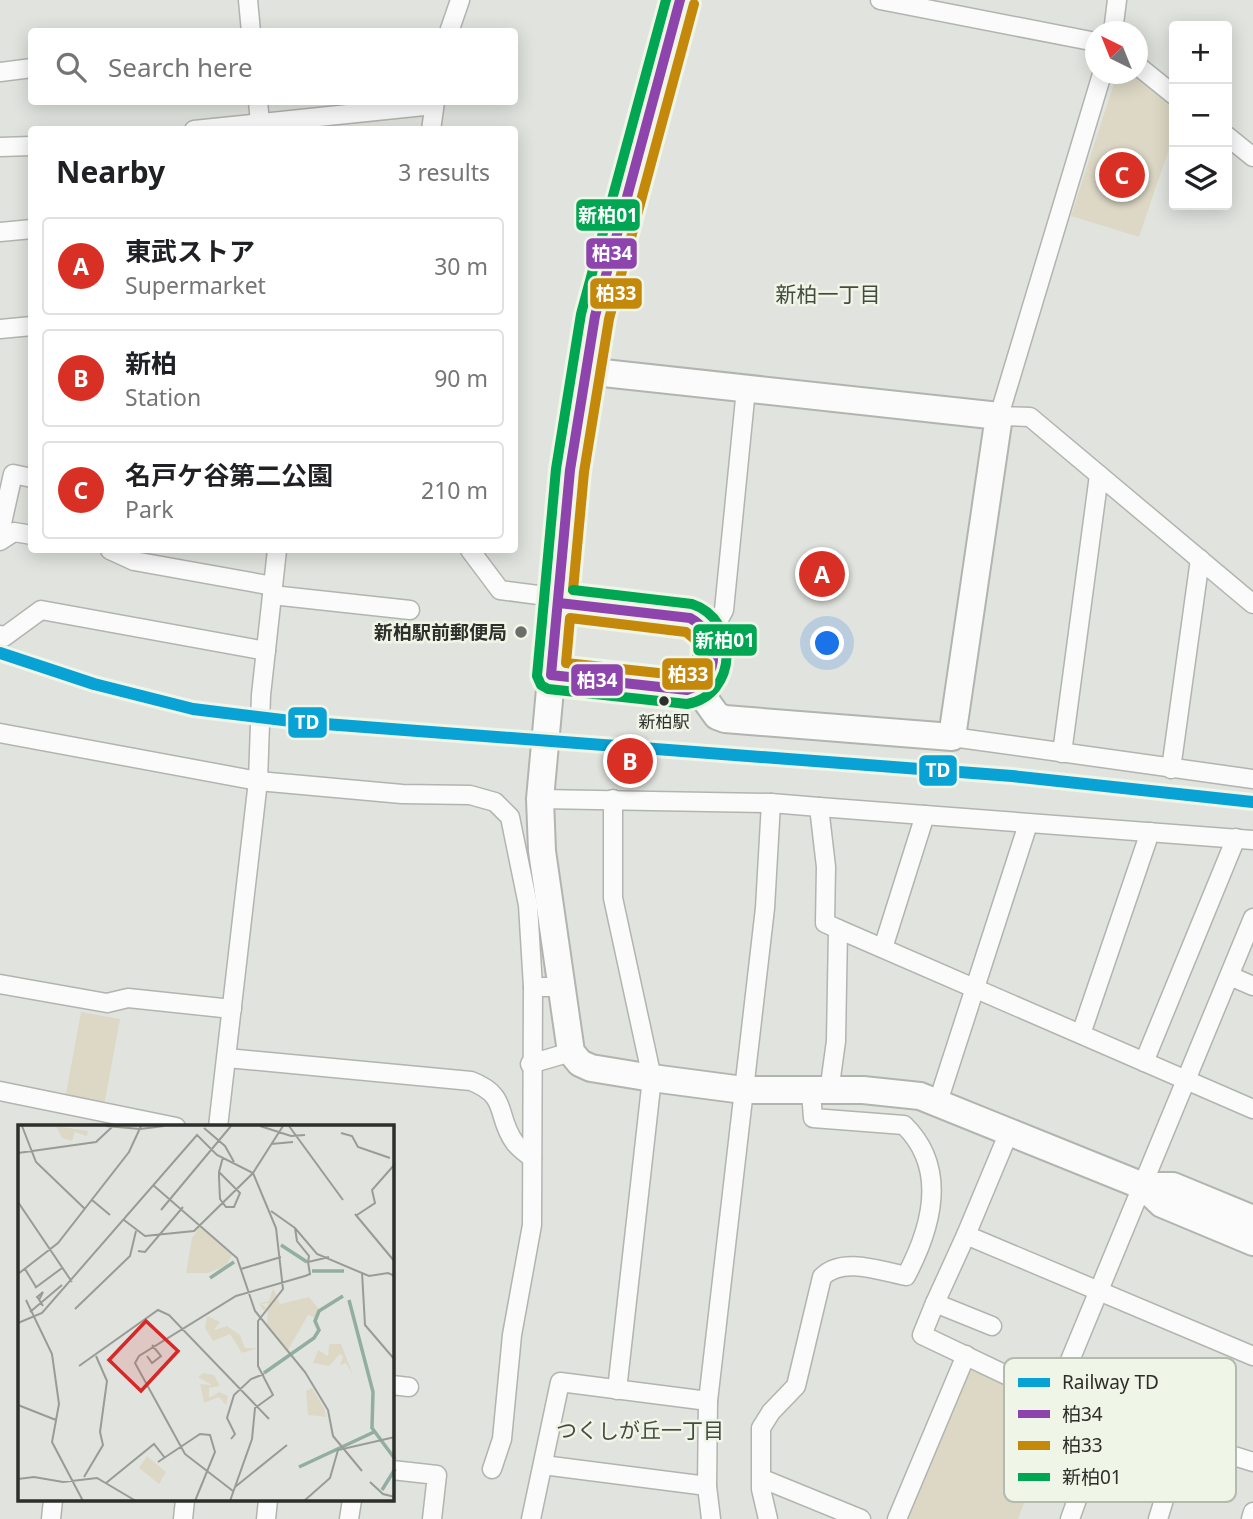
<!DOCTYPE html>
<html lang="en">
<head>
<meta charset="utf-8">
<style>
	body { margin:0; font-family:"Noto Sans","Noto Sans JP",sans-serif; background:#f2f2f2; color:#202124 }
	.controls { position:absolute; right:21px; top:21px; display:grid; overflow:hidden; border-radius:7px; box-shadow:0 4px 18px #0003 }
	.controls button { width:63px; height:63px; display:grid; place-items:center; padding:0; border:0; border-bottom:2px solid #e0e0e0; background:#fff; color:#202124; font:35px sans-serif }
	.compass { position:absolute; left:1085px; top:21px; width:63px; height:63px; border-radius:50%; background:#fff; box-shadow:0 4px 18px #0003; rotate:317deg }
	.you { position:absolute; left:828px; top:644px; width:24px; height:24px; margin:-18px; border:5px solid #fff; border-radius:50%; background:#1a73e8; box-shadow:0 0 0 10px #1a73e833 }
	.badge { display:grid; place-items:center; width:46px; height:46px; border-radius:50%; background:#d93025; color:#fff; font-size:23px; font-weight:700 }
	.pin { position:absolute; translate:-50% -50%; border:4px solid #fff; box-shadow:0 2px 7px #0006 }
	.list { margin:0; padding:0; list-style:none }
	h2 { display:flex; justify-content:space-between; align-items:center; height:91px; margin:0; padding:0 28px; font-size:30px }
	h2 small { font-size:23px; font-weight:400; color:#757577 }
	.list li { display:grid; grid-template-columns:46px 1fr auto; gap:21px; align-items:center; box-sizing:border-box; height:98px; margin:0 14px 14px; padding:0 14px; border:2px solid #e0e0e0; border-radius:7px }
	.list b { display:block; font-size:26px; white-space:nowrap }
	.list p { margin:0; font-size:23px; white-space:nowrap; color:#757577 }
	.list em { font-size:23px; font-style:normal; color:#757577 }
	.icon { flex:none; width:38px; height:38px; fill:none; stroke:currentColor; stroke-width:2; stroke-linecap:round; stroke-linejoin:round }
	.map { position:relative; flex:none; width:1253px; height:1519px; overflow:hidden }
	.search { position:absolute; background:#fff; box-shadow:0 4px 18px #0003; left:28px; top:28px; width:490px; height:77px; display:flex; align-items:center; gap:18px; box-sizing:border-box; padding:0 24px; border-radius:7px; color:#757577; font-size:26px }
	.panel { position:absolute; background:#fff; box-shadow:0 4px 18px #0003; left:28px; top:126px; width:490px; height:427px; border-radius:7px }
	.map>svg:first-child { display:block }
</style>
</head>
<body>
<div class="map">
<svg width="1253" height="1519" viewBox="0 0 1253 1519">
	<rect width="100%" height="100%" fill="#e1e4de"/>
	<!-- green -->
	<g fill="#ddd8c5">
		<path d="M 1117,74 L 1132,74 L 1174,107 L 1174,134 L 1139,237 L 1071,216 Z"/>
		<path d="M 81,1012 L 120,1019 L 104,1106 L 65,1099 Z"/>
		<path d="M 977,1369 L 1060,1410 L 1018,1519 L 906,1519 L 967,1370 Z"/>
	</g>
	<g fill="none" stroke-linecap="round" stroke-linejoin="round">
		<defs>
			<g id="street">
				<path d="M 248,0 L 251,32"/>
				<path d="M 880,0 L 1096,42"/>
				<path d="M 449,32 L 460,0"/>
				<path d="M 1113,32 L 1117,0"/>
				<path d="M 1138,66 L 1174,95"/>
				<path d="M 0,72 L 32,68"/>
				<path d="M 1102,74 L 999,416 L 1030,417 L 1253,604"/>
				<path d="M 258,102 L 260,122"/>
				<path d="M 194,130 L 434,105"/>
				<path d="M 431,130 L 435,102"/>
				<path d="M 1227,136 L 1253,157"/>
				<path d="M 0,147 L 32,146"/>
				<path d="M 0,232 L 32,229"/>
				<path d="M 0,329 L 32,326"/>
				<path d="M 0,532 L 13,474 L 32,478"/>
				<path d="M 0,541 L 14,532 L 32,535"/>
				<path d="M 110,550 L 134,561 L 273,586"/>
				<path d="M 470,550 L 500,590 L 546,596 L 559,603"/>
				<path d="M 272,595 L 410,610"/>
				<path d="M 708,630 L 717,623 L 724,610 L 746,389"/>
				<path d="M 0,635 L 4,637 L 41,610 L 266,651"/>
				<path d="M 0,733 L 258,781 L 402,794 L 470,795 L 495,802 L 510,817 L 528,905 L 533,987 L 561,987"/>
				<path d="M 952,737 L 1253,779"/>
				<path d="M 1062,753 L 1099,475"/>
				<path d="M 1171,769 L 1200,559"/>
				<path d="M 540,799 L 771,803 L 819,807 L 826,867 L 825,923 L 838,929 L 836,1041 L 829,1092"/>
				<path d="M 613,799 L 613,898 L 652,1078 L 617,1390"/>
				<path d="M 819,807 L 1253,840"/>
				<path d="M 838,929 L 1253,1109"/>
				<path d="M 883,948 L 925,815"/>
				<path d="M 1230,976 L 1253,986"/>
				<path d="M 0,984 L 107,1003 L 128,998 L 232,1009"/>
				<path d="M 1081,1034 L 1150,832"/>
				<path d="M 227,1058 L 471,1081 C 510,1096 495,1116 515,1143 C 520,1149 527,1154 532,1158"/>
				<path d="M 1144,1062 L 1236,838"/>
				<path d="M 530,1064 L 571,1052"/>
				<path d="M 0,1091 L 176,1127"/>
				<path d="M 938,1102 L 1028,824"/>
				<path d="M 218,1127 L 258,781 L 261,695 L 277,550"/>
				<path d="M 1009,1132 L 966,1235 L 1253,1356"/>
				<path d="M 966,1235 L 935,1303 L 992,1326"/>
				<path d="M 935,1303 L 922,1335 L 1065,1403 L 1253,1462"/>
				<path d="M 392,1385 L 409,1387"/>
				<path d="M 1054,1399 L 1253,918"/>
				<path d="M 543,1465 L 707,1486"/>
				<path d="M 492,1469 L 502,1439 L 512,1335 L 532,1225 L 533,987"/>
				<path d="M 392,1470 L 437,1475 L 432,1519"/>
				<path d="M 763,1479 L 861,1519"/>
				<path d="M 51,1519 L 53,1500"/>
				<path d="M 183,1519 L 185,1500"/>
				<path d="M 266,1519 L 268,1500"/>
				<path d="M 349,1519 L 352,1500"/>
				<path d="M 531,1519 L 560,1382 L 708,1401"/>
				<path d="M 711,1519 L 707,1486 L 708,1401 L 765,908 L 771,803"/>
				<path d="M 768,1519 L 761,1489 L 761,1428 L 771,1412 L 796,1386 L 822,1277 C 842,1256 881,1271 906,1276 C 932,1227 948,1168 904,1125 L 813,1118 L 811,1092"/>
				<path d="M 897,1519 L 966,1355"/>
				<path d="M 1070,1519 L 1107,1416"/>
				<path d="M 1158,1519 L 1183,1439"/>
				<path d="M 1251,1519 L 1253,1512"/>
			</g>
			<g id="secondary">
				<path d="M 680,0 L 595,316 L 585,371 L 570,470 L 540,799 L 542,851 L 571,1052 L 580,1063 L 591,1068 L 652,1078 L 743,1090 L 863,1090 L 920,1096 L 1143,1186 L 1173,1186 L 1253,1219"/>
				<path d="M 585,371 L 999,416 L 952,737 L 725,719 L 717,716 L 697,688"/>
				<path d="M 551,675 L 687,690 L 703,682 C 719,658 716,632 690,618 L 559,603"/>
				<path d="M 1143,1186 L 1162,1204 L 1253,1242"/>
			</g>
		</defs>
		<!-- street casing -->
		<use href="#street" stroke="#b2b4af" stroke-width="21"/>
		<!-- secondary casing -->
		<use href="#secondary" stroke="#b2b4af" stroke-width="30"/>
		<!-- street -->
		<use href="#street" stroke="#fafbfa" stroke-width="18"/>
		<!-- secondary -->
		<use href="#secondary" stroke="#fafbfa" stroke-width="26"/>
		<defs>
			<path id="bus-1" d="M 559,603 L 690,618 C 720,634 723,679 687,690 L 551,675 L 570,470 L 595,316 L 680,0"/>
			<g id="bus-2">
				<path d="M 573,590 L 584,472 L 609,319 L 694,4"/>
				<path d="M 570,618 L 686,632 L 698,642 L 697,664 L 686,676 L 566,663 Z"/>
			</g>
			<path id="bus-3" d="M 573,590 L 692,604 C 740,620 738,695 687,704 L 548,689 L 541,685 L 537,676 L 556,469 L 581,314 L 666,0"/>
		</defs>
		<!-- bus-1 casing -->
		<use href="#bus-1" stroke="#eff5e7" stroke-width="16"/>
		<!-- bus-2 casing -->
		<use href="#bus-2" stroke="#eff5e7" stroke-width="16"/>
		<!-- bus-3 casing -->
		<use href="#bus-3" stroke="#eff5e7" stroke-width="16"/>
		<!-- bus-1 -->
		<use href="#bus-1" stroke="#8e44ad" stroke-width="10"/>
		<!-- bus-2 -->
		<use href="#bus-2" stroke="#c4880a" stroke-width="10"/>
		<!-- bus-3 -->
		<use href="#bus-3" stroke="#00a651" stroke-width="10"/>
		<defs>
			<path id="rail-1" d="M 0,653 L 94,684 L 193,709 L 299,722 L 1012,776 L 1253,802"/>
		</defs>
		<!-- rail-1 casing -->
		<use href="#rail-1" stroke="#eff5e7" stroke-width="18"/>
		<!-- rail-1 -->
		<use href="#rail-1" stroke="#09a2d4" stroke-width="12"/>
	</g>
	<!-- markers -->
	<circle fill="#6c6e69" stroke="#eff5e7" stroke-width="2.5" cx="521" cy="632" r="7"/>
	<circle fill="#2d2f2a" stroke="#eff5e7" stroke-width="2.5" cx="664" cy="701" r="6"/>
	<g text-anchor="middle" stroke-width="5" stroke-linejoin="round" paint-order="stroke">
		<!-- bus labels -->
		<g font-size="17" fill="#2d2f2a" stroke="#eff5e7">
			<text x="664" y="728">新柏駅</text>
		</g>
		<!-- poi labels -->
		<g font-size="19" font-weight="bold" fill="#2d2f2a" stroke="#eff5e7" text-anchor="end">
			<text x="507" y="639">新柏駅前郵便局</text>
		</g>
		<!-- neighbourhood labels -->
		<g font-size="21" fill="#464b40" stroke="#eff5e7">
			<text x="828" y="302">新柏一丁目</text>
			<text x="640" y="1438">つくしが丘一丁目</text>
		</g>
	</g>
	<!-- overview -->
	<g transform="translate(18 1125)">
		<rect width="376" height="376" fill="#e1e4de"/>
		<path d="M 38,1 L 70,6 L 69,11 L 57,7 L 54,16 L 44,13 ZM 182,101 L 214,130 L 208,141 L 190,148 L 168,148 L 174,113 ZM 255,163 L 262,179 L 291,172 L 301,184 L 298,193 L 290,190 L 270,225 L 249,199 L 250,178 L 243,179 L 249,183 L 246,186 L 242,180 L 242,178 L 251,176 ZM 189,191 L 202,197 L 196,205 L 209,201 L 222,210 L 227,223 L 240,223 L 224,228 L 212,209 L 195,216 L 187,203 ZM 311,219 L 323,219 L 335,250 L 328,238 L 322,240 L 325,232 L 322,229 L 311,241 L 295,238 L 300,225 L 310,231 ZM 185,248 L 196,250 L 202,261 L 191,263 L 191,273 L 201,267 L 210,271 L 208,280 L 201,272 L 186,278 L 182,259 L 194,260 L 180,252 ZM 294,263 L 306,283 L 308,292 L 290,290 L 288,266 ZM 129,331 L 148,347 L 141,359 L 121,343 Z" fill="#ddd8c5"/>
		<path fill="none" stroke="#92aea0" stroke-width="3.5" d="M 263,120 L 289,137M 294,146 L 326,146M 192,153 L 216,137M 331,175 L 355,267 L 354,303 L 377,334M 246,248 L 296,213 L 301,205 L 297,196 L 301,186 L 325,171M 281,342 L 356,307M 364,365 L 377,344"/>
		<path fill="none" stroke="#999c96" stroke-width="2" d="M 4,1 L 18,37 L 67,84M 88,1 L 122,4M 242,1 L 273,11 L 287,10M 271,1 L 325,75M 186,3 L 207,21 L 216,37M 122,4 L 146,1M 323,8 L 334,11 L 340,22 L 372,33M 253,19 L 275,17M 0,28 L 78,17 L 94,2M 201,47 L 222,68 L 216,82 L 208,82 L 202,74 L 201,52 L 201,47 L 205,32M 135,60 L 219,133 L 237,186 L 287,247 L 310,285 L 315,311 L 344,346M 74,75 L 92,90M 0,77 L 54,157M 143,85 L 213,1M 253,86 L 277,103 L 299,129 L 351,151 L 370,148 L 377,151M 337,89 L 377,137M 339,90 L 357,78 L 354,65 L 377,39M 106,95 L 127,111 L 176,106 L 235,48 L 265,1M 277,103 L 279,116 L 291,131 L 290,137M 120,126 L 127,127 L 165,82M 7,144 L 18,162M 223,144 L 263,132M 344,147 L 347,200 L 377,235M 0,149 L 40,118 L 111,27 L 123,1M 17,163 L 44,143M 8,175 L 34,229 L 41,279 L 34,317 L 65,376M 21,175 L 25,167 L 19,172 L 20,173 L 25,181M 57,184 L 112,131 L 118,106M 12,187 L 44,160M 0,198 L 24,188 L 179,10 L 199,30 L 235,48 L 258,103 L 265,164 L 240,196 L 240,241 L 255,270 L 237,283 L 234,314 L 212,376M 129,231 L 134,238 L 143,231 L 134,220M 61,241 L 140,185 L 151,190 L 251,294M 0,280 L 38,295M 213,314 L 217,309 L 209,293 L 216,270 L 233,254 L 246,249M 167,329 L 117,238 L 121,231 L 218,171 L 287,151 L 292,149 L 290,137 L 311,132M 167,329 L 215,366M 140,337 L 182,309 L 192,310 L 197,327 L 177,376M 66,352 L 85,320 L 82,307 L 89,256 L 78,231M 0,354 L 16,352 L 45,357 L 79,353 L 118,376M 352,357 L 365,369 L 377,372M 88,358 L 136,319 L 147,333M 217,362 L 269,320M 286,376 L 312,353 L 320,325 L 377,312"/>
		<path fill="#d62828" fill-opacity="0.15" stroke="#d62828" stroke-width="3.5" d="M 128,196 L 160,226 L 123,266 L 91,235 Z"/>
		<rect width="376" height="376" fill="none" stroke="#2d2f2a" stroke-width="3.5"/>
	</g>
	<!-- legend -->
	<rect x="1004" y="1358" width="232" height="144" rx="10" fill="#eff5e7" stroke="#b5baae" stroke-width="2"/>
	<rect x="1018" y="1378" width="32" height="9" fill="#09a2d4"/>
	<rect x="1018" y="1410" width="32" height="8" fill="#8e44ad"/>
	<rect x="1018" y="1441" width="32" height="9" fill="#c4880a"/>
	<rect x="1018" y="1473" width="32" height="8" fill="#00a651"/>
	<g font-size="19" fill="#2d2f2a">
		<text x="1062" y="1389">Railway TD</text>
		<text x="1062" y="1421">柏34</text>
		<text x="1062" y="1452">柏33</text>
		<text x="1062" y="1484">新柏01</text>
	</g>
	<g stroke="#eff5e7" stroke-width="2.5">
		<rect x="575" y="198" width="66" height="34" rx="7" fill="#00a651"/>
		<rect x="585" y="237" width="53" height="33" rx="7" fill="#8e44ad"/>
		<rect x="589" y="277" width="54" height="33" rx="7" fill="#c4880a"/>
		<rect x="692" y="623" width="66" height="34" rx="7" fill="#00a651"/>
		<rect x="661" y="657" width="53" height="34" rx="7" fill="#c4880a"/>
		<rect x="570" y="663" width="54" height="34" rx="7" fill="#8e44ad"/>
		<rect x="287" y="706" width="41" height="33" rx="7" fill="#09a2d4"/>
		<rect x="918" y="754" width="40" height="33" rx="7" fill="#09a2d4"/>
	</g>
	<g font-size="19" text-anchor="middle" font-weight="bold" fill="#fff">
		<text x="608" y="222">新柏01</text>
		<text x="612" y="260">柏34</text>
		<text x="616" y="300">柏33</text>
		<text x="725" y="647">新柏01</text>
		<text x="688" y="681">柏33</text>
		<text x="597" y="687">柏34</text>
		<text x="307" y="729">TD</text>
		<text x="938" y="777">TD</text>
	</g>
</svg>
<div class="controls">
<button>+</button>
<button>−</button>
<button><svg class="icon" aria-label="layers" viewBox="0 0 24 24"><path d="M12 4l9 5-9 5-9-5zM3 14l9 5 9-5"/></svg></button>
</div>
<svg class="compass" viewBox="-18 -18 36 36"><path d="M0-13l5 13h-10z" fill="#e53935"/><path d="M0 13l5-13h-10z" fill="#757577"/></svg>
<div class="you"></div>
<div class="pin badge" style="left:822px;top:574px">A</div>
<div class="pin badge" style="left:630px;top:761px">B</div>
<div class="pin badge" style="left:1122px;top:175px">C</div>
<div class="search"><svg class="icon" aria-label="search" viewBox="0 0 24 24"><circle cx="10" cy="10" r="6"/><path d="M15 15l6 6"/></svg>Search here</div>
<section class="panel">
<h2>Nearby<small>3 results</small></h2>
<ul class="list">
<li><span class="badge">A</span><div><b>東武ストア</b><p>Supermarket</p></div><em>30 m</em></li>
<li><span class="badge">B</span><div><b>新柏</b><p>Station</p></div><em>90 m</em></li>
<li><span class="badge">C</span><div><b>名戸ケ谷第二公園</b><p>Park</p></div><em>210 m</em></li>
</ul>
</section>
</div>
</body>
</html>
